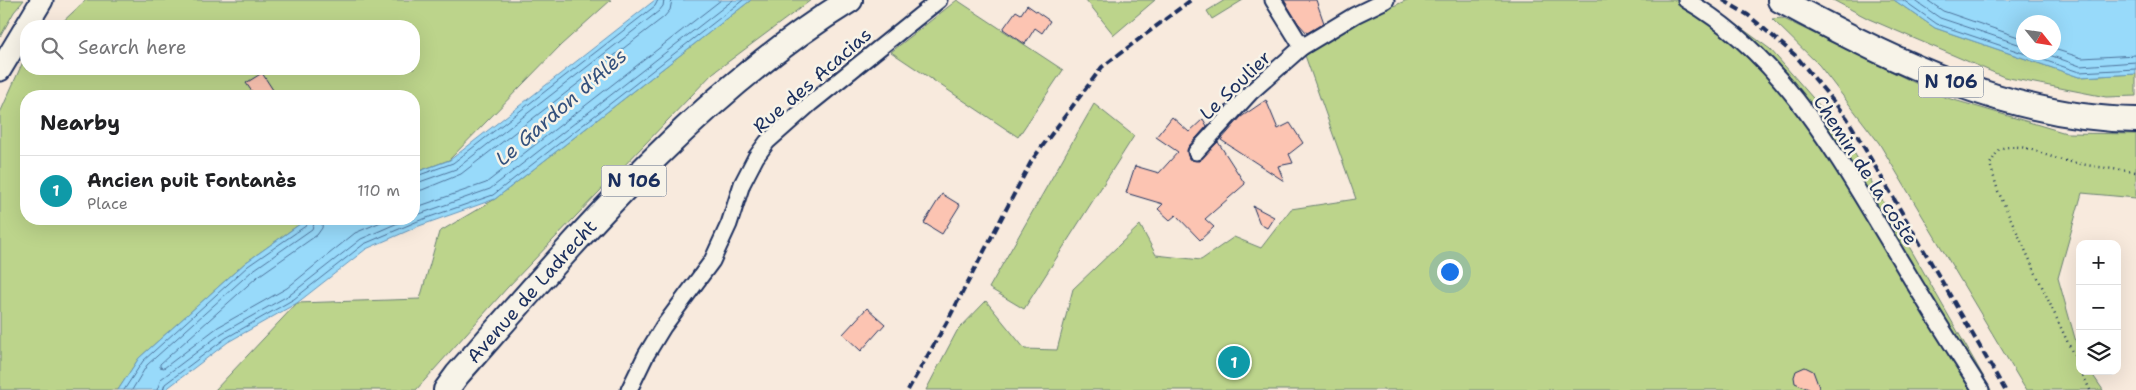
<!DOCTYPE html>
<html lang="en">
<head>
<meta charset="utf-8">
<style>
	body { margin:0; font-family:"Shantell Sans",sans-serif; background:#f2f2f2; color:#202124 }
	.controls { position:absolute; right:15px; bottom:15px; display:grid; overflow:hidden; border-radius:10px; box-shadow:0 5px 20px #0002 }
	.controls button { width:45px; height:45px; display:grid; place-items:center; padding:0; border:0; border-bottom:1px solid #e0e0e0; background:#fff; color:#202124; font:25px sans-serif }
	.compass { position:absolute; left:2016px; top:15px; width:45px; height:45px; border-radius:50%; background:#fff; box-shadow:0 5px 20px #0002; rotate:120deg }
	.you { position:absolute; left:1449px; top:271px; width:18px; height:18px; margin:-12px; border:4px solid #fff; border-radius:50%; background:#1a73e8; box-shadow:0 0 0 8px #1a73e833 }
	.badge { display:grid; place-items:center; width:32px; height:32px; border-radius:50%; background:#c8321e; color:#fff; font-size:16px; font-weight:700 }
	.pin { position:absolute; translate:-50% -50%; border:2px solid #fff; box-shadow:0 1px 5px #0006 }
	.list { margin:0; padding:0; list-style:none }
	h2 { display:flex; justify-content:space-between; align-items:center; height:65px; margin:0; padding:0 20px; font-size:21px }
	h2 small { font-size:16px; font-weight:400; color:#757577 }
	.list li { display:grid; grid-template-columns:32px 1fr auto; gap:15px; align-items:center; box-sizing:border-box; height:70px; padding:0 20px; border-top:1px solid #e0e0e0 }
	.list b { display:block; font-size:19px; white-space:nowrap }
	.list p { margin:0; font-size:16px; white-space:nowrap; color:#757577 }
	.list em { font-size:16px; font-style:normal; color:#757577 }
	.icon { flex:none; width:28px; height:28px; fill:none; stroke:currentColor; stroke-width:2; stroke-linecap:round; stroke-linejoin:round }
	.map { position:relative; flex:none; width:2136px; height:390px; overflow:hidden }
	.search { position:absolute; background:#fff; box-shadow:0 5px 20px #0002; left:20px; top:20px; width:400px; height:55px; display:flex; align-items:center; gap:12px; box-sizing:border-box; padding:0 18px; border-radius:20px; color:#757577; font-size:19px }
	.panel { position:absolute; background:#fff; box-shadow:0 5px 20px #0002; left:20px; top:90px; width:400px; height:135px; border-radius:20px }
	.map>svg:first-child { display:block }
</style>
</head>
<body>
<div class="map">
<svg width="2136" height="390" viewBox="0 0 2136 390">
	<rect width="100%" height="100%" fill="#f8eadd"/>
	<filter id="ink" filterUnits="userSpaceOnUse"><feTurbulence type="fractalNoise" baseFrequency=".02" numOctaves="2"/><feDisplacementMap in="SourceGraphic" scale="10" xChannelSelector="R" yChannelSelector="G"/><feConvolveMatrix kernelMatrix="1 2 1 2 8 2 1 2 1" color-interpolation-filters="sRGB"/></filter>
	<g filter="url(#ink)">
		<!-- green -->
		<g fill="#bcd48b" stroke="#6c8274">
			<path d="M 0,0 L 24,0 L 14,12 L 0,37 Z"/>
			<path d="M 86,0 L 611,0 L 561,45 L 449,160 L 414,173 L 414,96 L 26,96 L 26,219 L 307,219 L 245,263 L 139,358 L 118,390 L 0,390 L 0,113 L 26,55 L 26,69 L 414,69 L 414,26 L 58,26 Z"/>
			<path d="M 751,0 L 811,0 L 713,73 L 507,288 L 416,390 L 215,390 L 297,303 L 420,299 L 439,232 L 495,199 Z"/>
			<path d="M 957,0 L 1063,70 L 1018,137 L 891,52 Z"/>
			<path d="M 1086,0 L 1155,0 L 1114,35 Z"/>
			<path d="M 1225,0 L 1243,0 L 1212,19 L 1207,11 Z"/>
			<path d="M 1407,0 L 1703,0 L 1770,49 L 1840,129 L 1890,213 L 1991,390 L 926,390 L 957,331 L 986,301 L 1025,349 L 1057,350 L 1073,289 L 1140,225 L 1156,255 L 1201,260 L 1234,237 L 1261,248 L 1291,209 L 1356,199 L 1302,47 Z"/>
			<path d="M 1833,0 L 1894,0 L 1935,28 L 2079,77 L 2136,74 L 2136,96 L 2106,97 L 2004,77 L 1869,19 Z"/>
			<path d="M 1782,18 L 1944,97 L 2066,133 L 2136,134 L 2136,198 L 2082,193 L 2058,278 L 2080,356 L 2080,371 L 2090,371 L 2103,390 L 2026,390 L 1879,143 L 1819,65 L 1772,19 Z"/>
			<path d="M 1094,104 L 1134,136 L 1024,309 L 989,288 Z"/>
		</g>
		<!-- water -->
		<g fill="#98dafa" stroke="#6696bc" fill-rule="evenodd">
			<path d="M 655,0 L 751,0 L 495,199 L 419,226 L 366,249 L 297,303 L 228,342 L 165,390 L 118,390 L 139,358 L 245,263 L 307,219 L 414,219 L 414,173 L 450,160 Z"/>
			<path d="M 1894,0 L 2136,0 L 2136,74 L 2079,77 L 1935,28 ZM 2024,22 L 2054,22 L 2054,52 L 2024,52 Z"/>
		</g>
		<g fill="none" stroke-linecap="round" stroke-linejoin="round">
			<!-- shore -->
			<g stroke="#4d739c" stroke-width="1">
				<path d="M 1903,0 L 1937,24 L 2079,72 L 2136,69"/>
				<path d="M 1914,0 L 1940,18 L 2024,46"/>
				<path d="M 1927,0 L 1943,11 L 2024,39"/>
				<path d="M 2054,49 L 2082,58 L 2136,55"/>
				<path d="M 2041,52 L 2080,66 L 2136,62"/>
				<path d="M 414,177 L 453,163 L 655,6 L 658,0"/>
				<path d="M 414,184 L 456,169 L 659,11 L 663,6 L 664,0"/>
				<path d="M 414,191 L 422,190 L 461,174 L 664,17 L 670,10 L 672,0"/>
				<path d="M 414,208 L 486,183 L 721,0"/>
				<path d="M 414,216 L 490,189 L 733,0"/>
				<path d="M 323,219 L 322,228 L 317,235 L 257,277 L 160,364 L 160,367 L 164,368 L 218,327 L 287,288 L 355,233 L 388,219"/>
				<path d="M 124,390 L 143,361 L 248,266 L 307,225 L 309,219"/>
				<path d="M 132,390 L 147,365 L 252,271 L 312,229 L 316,219"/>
				<path d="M 157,390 L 161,379 L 222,333 L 291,294 L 361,239 L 407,219"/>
				<path d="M 163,390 L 165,384 L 226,338 L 294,299 L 364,244 L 418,221 L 493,195 L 743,0"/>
			</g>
		</g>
		<!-- building -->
		<g fill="#fcc4b2" stroke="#1b2f5e">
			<path d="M 1284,0 L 1316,0 L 1324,23 L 1307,33 L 1298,23 Z"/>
			<path d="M 1027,5 L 1050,21 L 1042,33 L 1035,28 L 1025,44 L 1003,29 L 1016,11 L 1021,14 Z"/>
			<path d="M 262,73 L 273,90 L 263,96 L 255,96 L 246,83 Z"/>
			<path d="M 1266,100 L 1278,129 L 1290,123 L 1303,143 L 1289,154 L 1293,163 L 1278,166 L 1284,181 L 1221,140 L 1241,117 Z"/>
			<path d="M 1172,117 L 1189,132 L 1203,119 L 1207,126 L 1189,146 L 1187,150 L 1189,159 L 1199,161 L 1218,142 L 1245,184 L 1205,219 L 1214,227 L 1200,240 L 1176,215 L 1170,220 L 1158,209 L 1163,204 L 1126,193 L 1135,166 L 1159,173 L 1178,152 L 1156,137 Z"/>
			<path d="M 942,194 L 960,205 L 942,234 L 924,223 Z"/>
			<path d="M 1253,206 L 1274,217 L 1267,228 L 1260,224 Z"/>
			<path d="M 867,308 L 885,324 L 861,351 L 843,334 Z"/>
			<path d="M 1805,367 L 1813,371 L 1820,390 L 1811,390 L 1795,383 L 1794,377 L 1796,371 Z"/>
		</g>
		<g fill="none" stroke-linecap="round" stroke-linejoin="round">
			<defs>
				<g id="street">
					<path d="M 1273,0 L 1302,47"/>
					<path d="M 1686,0 C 1781,54 1836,154 1891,245 C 1920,294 1950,342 1981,390"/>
					<path d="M 1196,152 L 1250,93 L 1302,47 L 1355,15 L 1386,0"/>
					<path d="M 629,390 L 646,355 L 663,327 L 712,261 L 729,224 L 742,184 L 756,157 L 767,142 L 811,103 L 939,0"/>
				</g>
				<path id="secondary" d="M 0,70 L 42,0"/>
				<g id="primary">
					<path d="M 1780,0 C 1890,60 2008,118 2136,120"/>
					<path id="s1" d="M 446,390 L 457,375 C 574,242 698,93 850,0"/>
				</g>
			</defs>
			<!-- street casing -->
			<use href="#street" stroke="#1b2f5e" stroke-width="19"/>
			<!-- secondary casing -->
			<use href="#secondary" stroke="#1b2f5e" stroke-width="25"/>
			<!-- primary casing -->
			<use href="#primary" stroke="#1b2f5e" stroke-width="28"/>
			<!-- path -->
			<g stroke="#1b2f5e" stroke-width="2.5" stroke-dasharray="1 4" stroke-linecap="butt">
				<path d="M 2080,369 L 1998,191 L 1990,164 L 1999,149 C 2025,141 2042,156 2066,161 C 2089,166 2112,169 2136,172"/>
				<path d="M 2081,371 L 2090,390"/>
			</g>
			<!-- street -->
			<use href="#street" stroke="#f7f3e8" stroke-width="15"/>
			<!-- secondary -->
			<use href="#secondary" stroke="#f7f3e8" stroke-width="21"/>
			<!-- primary -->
			<use href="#primary" stroke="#f7f3e8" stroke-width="24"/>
			<!-- rail -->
			<g stroke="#1b2f5e" stroke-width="4" stroke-dasharray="8 4" stroke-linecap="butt">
				<path d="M 1723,0 L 1748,15 L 1796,56 L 1847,118 L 2005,390"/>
				<path d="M 908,390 L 948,320 L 1032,160 L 1102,67 L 1191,0"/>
			</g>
		</g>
	</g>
	<g text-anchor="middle" stroke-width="5" stroke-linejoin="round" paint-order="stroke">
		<!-- shield labels -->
		<g fill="#f7f3e8" stroke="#5d6a87" stroke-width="1">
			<rect x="1918.5" y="66.5" width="65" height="31" rx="4"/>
			<rect x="601.5" y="165.5" width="65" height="31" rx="4"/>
		</g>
		<g font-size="18" font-weight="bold" fill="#1b2f5e">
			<text x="1951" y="88">N 106</text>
			<text x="634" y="187">N 106</text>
		</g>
		<!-- street labels -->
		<g font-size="19" fill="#1b2f5e" stroke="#f7f3e8">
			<text transform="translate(812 80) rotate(-41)" y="7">Rue des Acacias</text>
			<text transform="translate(1235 85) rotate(-44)" y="7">Le Soulier</text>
			<text transform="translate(1866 170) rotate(57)" y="7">Chemin de la coste</text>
			<text dy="7" stroke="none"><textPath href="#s1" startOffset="131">Avenue de Ladrecht</textPath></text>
		</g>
		<!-- water labels -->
		<g font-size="20" font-style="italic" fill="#34517d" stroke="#f7f3e8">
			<text transform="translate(561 107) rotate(-41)" y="7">Le Gardon d'Alès</text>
		</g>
	</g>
</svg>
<div class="controls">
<button>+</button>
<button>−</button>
<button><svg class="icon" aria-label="layers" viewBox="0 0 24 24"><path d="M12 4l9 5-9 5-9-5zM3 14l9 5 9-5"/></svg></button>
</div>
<svg class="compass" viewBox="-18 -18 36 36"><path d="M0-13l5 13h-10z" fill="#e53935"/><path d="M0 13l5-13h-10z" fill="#757577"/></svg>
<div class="you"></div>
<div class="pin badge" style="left:1234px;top:362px;background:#0f9aa8">1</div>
<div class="search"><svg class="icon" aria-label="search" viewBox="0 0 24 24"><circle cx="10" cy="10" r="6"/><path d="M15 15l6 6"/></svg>Search here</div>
<section class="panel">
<h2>Nearby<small></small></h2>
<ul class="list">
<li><span class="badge" style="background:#0f9aa8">1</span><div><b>Ancien puit Fontanès</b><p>Place</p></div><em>110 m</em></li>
</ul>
</section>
</div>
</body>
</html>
